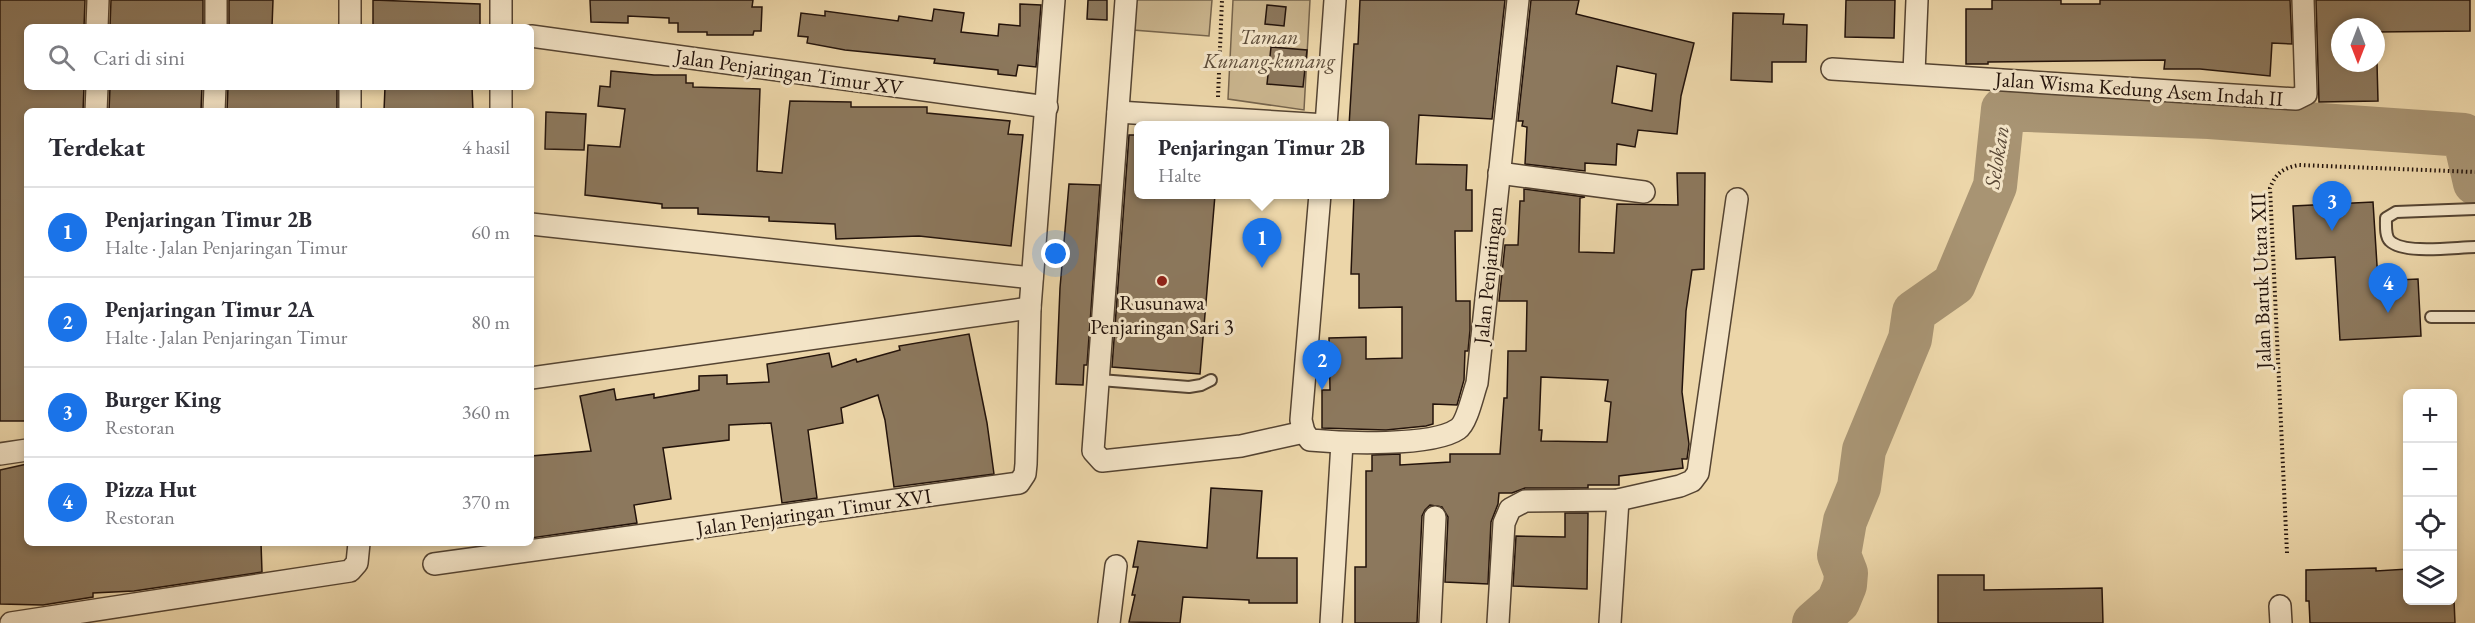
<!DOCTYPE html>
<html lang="id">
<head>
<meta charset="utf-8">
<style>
	body { margin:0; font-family:"EB Garamond",serif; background:#f7f7f7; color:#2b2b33 }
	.controls { position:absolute; right:18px; bottom:18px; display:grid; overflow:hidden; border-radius:9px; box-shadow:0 3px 9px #0003 }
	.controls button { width:54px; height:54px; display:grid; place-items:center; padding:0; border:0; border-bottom:2px solid #e1e1e2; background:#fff; color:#2b2b33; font:30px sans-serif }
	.compass { position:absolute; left:2331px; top:18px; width:54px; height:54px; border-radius:50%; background:#fff; box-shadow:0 3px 9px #0003; rotate:180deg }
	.you { position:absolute; left:1056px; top:254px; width:21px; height:21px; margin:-15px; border:4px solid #fff; border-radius:50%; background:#1a73e8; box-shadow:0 0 0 9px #1a73e833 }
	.badge { display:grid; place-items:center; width:39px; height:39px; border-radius:50%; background:#1a73e8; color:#fff; font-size:20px; font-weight:700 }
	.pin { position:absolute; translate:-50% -50px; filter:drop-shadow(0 2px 3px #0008) }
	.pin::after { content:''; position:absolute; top:32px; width:21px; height:18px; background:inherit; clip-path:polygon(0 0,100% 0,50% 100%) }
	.popup { position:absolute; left:1134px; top:121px; width:255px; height:78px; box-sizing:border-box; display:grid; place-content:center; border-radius:9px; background:#fff; filter:drop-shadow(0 2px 4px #0005); font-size:20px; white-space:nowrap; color:#7c7c81 }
	.popup b { font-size:22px; color:#2b2b33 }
	.popup::after { content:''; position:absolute; left:50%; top:100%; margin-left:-12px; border:12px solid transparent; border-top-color:#fff }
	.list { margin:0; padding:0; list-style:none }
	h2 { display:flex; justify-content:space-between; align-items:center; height:78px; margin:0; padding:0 24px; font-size:26px }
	h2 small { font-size:20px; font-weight:400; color:#7c7c81 }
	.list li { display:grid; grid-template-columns:39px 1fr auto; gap:18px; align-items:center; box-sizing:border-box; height:90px; padding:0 24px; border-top:2px solid #e1e1e2 }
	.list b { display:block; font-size:22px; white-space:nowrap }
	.list p { margin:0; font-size:20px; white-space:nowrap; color:#7c7c81 }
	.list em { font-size:20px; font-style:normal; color:#7c7c81 }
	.icon { flex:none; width:33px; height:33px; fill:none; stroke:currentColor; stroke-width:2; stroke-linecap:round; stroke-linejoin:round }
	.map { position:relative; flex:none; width:2475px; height:623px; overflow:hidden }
	.search { position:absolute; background:#fff; box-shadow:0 3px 9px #0003; left:24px; top:24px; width:510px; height:66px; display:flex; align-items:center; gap:15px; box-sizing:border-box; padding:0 21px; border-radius:9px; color:#7c7c81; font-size:22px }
	.panel { position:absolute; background:#fff; box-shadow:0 3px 9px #0003; left:24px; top:108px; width:510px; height:438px; border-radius:9px }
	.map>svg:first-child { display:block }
</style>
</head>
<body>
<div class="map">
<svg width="2475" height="623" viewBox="0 0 2475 623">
	<rect width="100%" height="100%" fill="#ecd6a9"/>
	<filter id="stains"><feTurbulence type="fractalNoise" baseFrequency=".00333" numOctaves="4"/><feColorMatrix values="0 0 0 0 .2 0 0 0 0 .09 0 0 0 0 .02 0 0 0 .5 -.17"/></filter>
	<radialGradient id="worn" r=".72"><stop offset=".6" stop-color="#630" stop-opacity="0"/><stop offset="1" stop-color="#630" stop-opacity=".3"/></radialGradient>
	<!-- green -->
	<g fill="#cab58e" stroke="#76644c" stroke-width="1.5">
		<path d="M 1135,0 L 1212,0 L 1209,36 L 1133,30 Z"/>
		<path d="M 1233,0 L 1310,0 L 1304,110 L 1228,99 Z"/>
	</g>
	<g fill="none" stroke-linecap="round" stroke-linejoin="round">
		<!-- river -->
		<path stroke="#a89473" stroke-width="44" d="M 1814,623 L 1838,602 L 1845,585 L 1846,573 L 1839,555 L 1845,521 L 1859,487 L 1864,450 L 1910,339 L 1914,312 L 1954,284 L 1995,186 L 2003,109 L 2209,117 L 2464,135 L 2475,183"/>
	</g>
	<!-- building -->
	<g fill="#8c785d" stroke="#23130b" stroke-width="1.5" fill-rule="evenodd">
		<path d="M 0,0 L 85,0 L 84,27 L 27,27 L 27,87 L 84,87 L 83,111 L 27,111 L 27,421 L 0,421 Z"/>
		<path d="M 111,0 L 203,0 L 203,27 L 110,27 Z"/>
		<path d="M 229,0 L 273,0 L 272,27 L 229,27 Z"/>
		<path d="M 373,0 L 480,4 L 480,27 L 373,27 Z"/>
		<path d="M 590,0 L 753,0 L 752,7 L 762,7 L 761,31 L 754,31 L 753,35 L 707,35 L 707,32 L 678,32 L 678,23 L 669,23 L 669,18 L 628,16 L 628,23 L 591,22 Z"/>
		<path d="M 1088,0 L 1107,0 L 1107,20 L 1087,19 Z"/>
		<path d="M 1360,0 L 1505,0 L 1492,119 L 1419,115 L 1416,164 L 1467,165 L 1466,190 L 1472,190 L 1472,231 L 1455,231 L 1456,301 L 1470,301 L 1470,330 L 1468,351 L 1465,351 L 1464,380 L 1457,405 L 1433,404 L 1433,424 L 1426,426 L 1386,430 L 1322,428 L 1322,390 L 1330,390 L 1329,338 L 1366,337 L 1366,359 L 1402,358 L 1402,307 L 1359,308 L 1359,274 L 1351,274 L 1354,195 L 1385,195 L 1385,126 L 1349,126 L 1354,44 L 1358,44 Z"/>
		<path d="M 1531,0 L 1579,0 L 1576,14 L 1694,43 L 1681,96 L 1677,134 L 1638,130 L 1635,147 L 1617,144 L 1616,165 L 1585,163 L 1585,171 L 1525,164 L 1527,127 L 1522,126 L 1523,121 L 1518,121 ZM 1617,66 L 1656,74 L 1652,111 L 1612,103 Z"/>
		<path d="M 1846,0 L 1895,0 L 1894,38 L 1845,37 Z"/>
		<path d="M 1992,0 L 2061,0 L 2061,4 L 2100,4 L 2100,0 L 2290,0 L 2292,44 L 2272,43 L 2270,76 L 2200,69 L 2164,69 L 2165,60 L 1988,62 L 1988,64 L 1966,64 L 1966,9 L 1992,9 Z"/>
		<path d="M 2316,0 L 2470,0 L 2470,31 L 2376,32 L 2376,27 L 2340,27 L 2340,63 L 2377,63 L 2378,101 L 2319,102 Z"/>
		<path d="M 1020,4 L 1041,5 L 1036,67 L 1018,65 L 1016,76 L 998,74 L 998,70 L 934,63 L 935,59 L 845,50 L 807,43 L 808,37 L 798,36 L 801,13 L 825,16 L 825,11 L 898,21 L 899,16 L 932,21 L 934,9 L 964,13 L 961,32 L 998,36 L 999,24 L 1020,26 Z"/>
		<path d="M 1267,5 L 1286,7 L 1284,26 L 1265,24 Z"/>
		<path d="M 1733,13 L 1784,14 L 1783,24 L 1807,25 L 1806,62 L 1772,62 L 1772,82 L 1731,80 Z"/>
		<path d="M 1271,47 L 1307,50 L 1303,87 L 1267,84 Z"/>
		<path d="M 611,71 L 654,75 L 686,75 L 686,83 L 693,83 L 693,87 L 760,89 L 757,171 L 782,173 L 790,101 L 851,102 L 851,107 L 927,107 L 927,113 L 1010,121 L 1008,134 L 1023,135 L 1011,246 L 919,236 L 836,239 L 835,224 L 769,221 L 769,217 L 698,214 L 698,208 L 662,208 L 662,204 L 585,195 L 588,145 L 620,147 L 625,109 L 598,106 L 600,86 L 610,87 Z"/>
		<path d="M 110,87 L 202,87 L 201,111 L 109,111 Z"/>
		<path d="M 228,87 L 337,87 L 337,111 L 227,111 Z"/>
		<path d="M 385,87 L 472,87 L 473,111 L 384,111 Z"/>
		<path d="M 546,112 L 586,114 L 584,150 L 545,149 Z"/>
		<path d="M 1129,135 L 1139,135 L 1139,195 L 1215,195 L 1200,374 L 1112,367 Z"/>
		<path d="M 1677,173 L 1705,173 L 1704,269 L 1692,270 L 1686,311 L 1682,392 L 1689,444 L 1687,459 L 1682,459 L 1683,468 L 1619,476 L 1619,485 L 1588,485 L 1588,488 L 1525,488 L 1512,493 L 1499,493 L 1498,504 L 1491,522 L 1488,584 L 1445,582 L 1448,517 L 1442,507 L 1430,505 L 1425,510 L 1422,516 L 1417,623 L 1355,623 L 1355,567 L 1366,567 L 1366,471 L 1372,471 L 1372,455 L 1400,454 L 1400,465 L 1450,462 L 1450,454 L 1500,454 L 1504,398 L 1507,398 L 1508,351 L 1526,351 L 1527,301 L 1499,301 L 1505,245 L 1518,245 L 1520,201 L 1524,201 L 1524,189 L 1585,197 L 1580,198 L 1579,252 L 1614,253 L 1617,204 L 1678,205 ZM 1541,377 L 1608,380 L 1605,401 L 1611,402 L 1607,442 L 1541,441 L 1542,430 L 1539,430 Z"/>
		<path d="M 1069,184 L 1100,185 L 1087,365 L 1084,365 L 1083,385 L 1056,384 L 1060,288 Z"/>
		<path d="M 2373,202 L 2378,281 L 2418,279 L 2421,336 L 2340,340 L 2335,257 L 2296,259 L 2293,206 Z"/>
		<path d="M 969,334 L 987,423 L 994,474 L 894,487 L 885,420 L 878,395 L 841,408 L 843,423 L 808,430 L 817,498 L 782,503 L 771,423 L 729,425 L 729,440 L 663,448 L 671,499 L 634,505 L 637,523 L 531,538 L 531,456 L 591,451 L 580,396 L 614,389 L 616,400 L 654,394 L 654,398 L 699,390 L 699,376 L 727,375 L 727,384 L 769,382 L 767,364 L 829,353 L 832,367 L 856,359 L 857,362 L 900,350 L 899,346 Z"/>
		<path d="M 27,464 L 27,543 L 261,543 L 262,572 L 134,591 L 93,593 L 93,597 L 43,605 L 0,604 L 0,470 Z"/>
		<path d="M 1211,488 L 1262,491 L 1257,558 L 1297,558 L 1297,603 L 1249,603 L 1249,600 L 1183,597 L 1180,623 L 1129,622 L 1135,595 L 1132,595 L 1138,567 L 1133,567 L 1138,541 L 1207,548 Z"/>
		<path d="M 1565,513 L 1588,513 L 1587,589 L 1513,586 L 1516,536 L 1565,537 Z"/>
		<path d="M 2376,568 L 2376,571 L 2408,569 L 2408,600 L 2454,600 L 2455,623 L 2310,623 L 2309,601 L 2306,601 L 2306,570 Z"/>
		<path d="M 1938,575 L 1984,575 L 1984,590 L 2102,588 L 2103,623 L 1938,623 Z"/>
	</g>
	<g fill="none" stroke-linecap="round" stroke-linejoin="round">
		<defs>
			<g id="service">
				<path d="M 2475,209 L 2396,212 L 2386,218 C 2386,225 2385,236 2390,241 C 2405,255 2456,247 2475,247"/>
				<path d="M 2431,317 L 2475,317"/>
				<path d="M 1100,380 L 1189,387 L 1201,385 L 1211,380"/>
			</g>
			<g id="minor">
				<path d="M 350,0 L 350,27"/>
				<path d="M 501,0 L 501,27"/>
				<path d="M 1126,0 L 1093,451 L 1102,461 L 1241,446 L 1304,432"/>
				<path d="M 97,27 L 98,0"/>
				<path d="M 216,27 L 216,0"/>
				<path d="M 531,36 L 1047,107"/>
				<path d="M 1832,69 L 2296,99 L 2306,94 L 2303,0"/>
				<path d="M 1914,73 L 1917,0"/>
				<path d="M 350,87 L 350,111"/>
				<path d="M 96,111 L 97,87"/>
				<path d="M 214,111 L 215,87"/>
				<path d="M 501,111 L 501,87"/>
				<path d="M 1118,112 L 1326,125"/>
				<path d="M 1326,125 L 1335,0"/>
				<path d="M 1499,173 L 1644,192"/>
				<path d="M 1320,194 L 1301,420 L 1304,432 L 1310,440 C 1342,443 1432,447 1458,429 C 1467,423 1473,394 1477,383 L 1518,0"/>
				<path d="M 531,224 L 1032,278"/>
				<path d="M 531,378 L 1030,308"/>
				<path d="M 0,454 L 27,450"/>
				<path d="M 434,564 L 1019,483 L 1025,474 L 1026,464 L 1030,308 L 1054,0"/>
				<path d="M 2280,606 L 2281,623"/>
				<path d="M 11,623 L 350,571 L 357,563 L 359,543"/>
				<path d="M 1109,623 L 1116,566"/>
				<path d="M 1331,623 L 1342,443"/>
				<path d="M 1430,623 L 1435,517"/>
				<path d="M 1498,623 L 1504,523 L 1510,509 L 1525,501 L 1618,500 L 1680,486 L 1692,481 L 1698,473 L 1737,199"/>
				<path d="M 1610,623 L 1618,500"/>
			</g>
		</defs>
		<!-- service casing -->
		<use href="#service" stroke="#554432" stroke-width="14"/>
		<!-- minor casing -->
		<use href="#minor" stroke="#554432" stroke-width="24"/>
		<!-- path -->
		<g stroke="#23130b" stroke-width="4" stroke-dasharray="1.5 3" stroke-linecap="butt">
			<path d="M 1218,97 L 1222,0"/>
			<path d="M 2287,553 L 2270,188 C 2276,173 2283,168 2299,165 L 2475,172"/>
		</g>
		<!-- service -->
		<use href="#service" stroke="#f3e4c7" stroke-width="10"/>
		<!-- minor -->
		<use href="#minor" stroke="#f3e4c7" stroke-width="21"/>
	</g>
	<!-- markers -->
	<circle fill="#8f2418" stroke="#f3e4c7" stroke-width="2" cx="1162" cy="281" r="6"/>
	<g text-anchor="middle" stroke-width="6" stroke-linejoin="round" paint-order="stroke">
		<!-- park labels -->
		<g font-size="21" font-style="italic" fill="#5d4c39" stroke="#f3e4c7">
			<text x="1269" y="44">Taman<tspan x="1269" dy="24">Kunang-kunang</tspan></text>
		</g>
		<!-- street labels -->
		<g font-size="21" fill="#23130b" stroke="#f3e4c7">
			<text transform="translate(789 72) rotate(8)" y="7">Jalan Penjaringan Timur XV</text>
			<text transform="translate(2139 89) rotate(4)" y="7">Jalan Wisma Kedung Asem Indah II</text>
			<text transform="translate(1488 275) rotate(-84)" y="7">Jalan Penjaringan</text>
			<text transform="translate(2261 281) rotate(-92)" y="7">Jalan Baruk Utara XII</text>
			<text transform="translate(814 512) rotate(-8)" y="7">Jalan Penjaringan Timur XVI</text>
		</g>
		<!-- poi labels -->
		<g font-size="21" fill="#23130b" stroke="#f3e4c7">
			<text x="1162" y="310">Rusunawa<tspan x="1162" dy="24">Penjaringan Sari 3</tspan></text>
		</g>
		<!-- water labels -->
		<g font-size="22" font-style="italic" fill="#584735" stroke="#f3e4c7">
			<text transform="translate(1996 157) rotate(-81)" y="8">Selokan</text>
		</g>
	</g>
	<rect width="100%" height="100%" filter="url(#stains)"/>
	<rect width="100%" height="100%" fill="url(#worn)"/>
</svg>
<div class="controls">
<button>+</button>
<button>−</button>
<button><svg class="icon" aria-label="locate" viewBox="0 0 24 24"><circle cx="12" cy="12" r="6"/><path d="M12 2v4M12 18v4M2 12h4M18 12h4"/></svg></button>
<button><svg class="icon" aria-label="layers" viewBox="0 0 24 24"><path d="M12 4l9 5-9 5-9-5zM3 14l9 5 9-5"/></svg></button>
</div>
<svg class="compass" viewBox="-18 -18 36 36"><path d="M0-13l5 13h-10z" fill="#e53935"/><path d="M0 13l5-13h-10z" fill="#7c7c81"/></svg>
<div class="you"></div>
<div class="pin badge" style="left:1262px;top:268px">1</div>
<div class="popup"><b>Penjaringan Timur 2B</b>Halte</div>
<div class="pin badge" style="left:1322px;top:390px">2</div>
<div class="pin badge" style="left:2332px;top:231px">3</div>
<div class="pin badge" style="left:2388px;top:313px">4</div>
<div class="search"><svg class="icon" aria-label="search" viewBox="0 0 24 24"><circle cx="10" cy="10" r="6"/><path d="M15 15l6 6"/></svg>Cari di sini</div>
<section class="panel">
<h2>Terdekat<small>4 hasil</small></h2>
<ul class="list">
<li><span class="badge">1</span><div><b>Penjaringan Timur 2B</b><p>Halte · Jalan Penjaringan Timur</p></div><em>60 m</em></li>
<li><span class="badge">2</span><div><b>Penjaringan Timur 2A</b><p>Halte · Jalan Penjaringan Timur</p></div><em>80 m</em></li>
<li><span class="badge">3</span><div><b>Burger King</b><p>Restoran</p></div><em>360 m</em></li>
<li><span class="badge">4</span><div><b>Pizza Hut</b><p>Restoran</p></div><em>370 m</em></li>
</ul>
</section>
</div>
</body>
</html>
